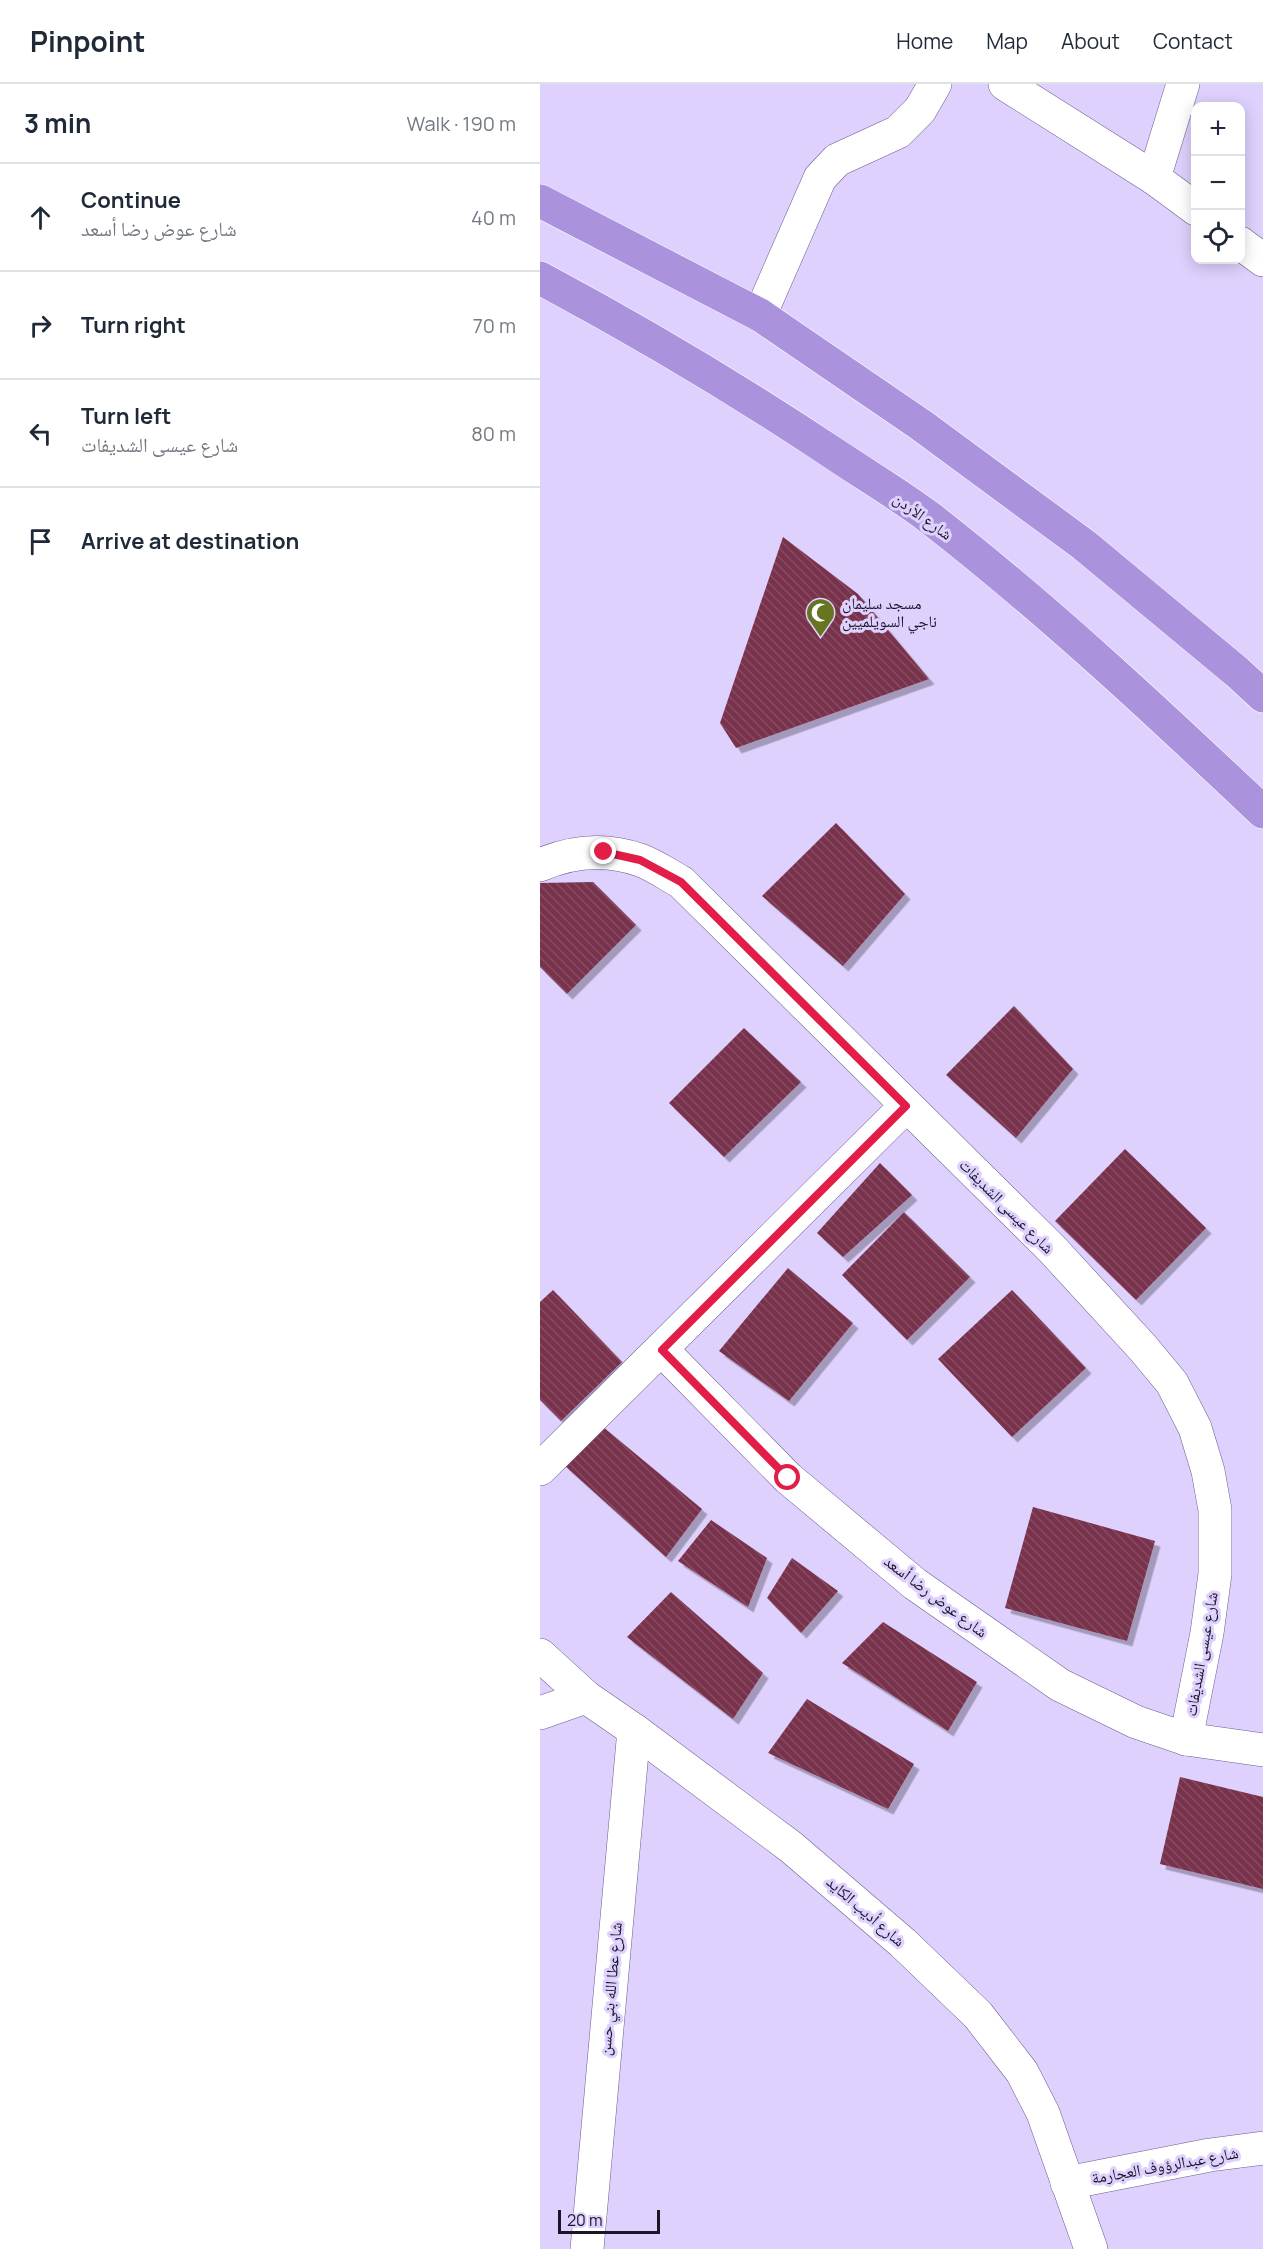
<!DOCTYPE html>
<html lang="en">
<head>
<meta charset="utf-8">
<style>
	body { margin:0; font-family:Manrope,"Noto Naskh Arabic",sans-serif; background:#f6f6f7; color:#1f2937 }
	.controls { position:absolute; right:18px; top:18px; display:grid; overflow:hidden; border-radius:12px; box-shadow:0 3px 15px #0003 }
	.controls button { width:54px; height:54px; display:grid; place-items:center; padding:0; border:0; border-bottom:2px solid #e0e1e3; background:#fff; color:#1f2937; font:30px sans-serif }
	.scale { position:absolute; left:18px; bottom:15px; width:102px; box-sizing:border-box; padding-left:6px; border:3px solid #1c1529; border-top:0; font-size:16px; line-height:21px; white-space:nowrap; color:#1c1529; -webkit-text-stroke:4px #ded1fd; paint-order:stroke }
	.stop { position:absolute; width:18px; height:18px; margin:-14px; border:4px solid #e11d48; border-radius:50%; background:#fff }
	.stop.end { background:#e11d48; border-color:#fff; box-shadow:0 2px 6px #0008 }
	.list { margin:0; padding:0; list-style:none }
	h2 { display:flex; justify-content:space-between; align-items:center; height:78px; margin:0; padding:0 24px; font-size:26px }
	h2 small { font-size:20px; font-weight:400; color:#747a83 }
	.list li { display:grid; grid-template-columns:39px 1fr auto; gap:18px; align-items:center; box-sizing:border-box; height:108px; padding:0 24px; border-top:2px solid #e0e1e3 }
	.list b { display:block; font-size:22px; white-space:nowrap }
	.list p { margin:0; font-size:20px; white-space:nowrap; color:#747a83 }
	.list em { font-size:20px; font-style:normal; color:#747a83 }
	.icon { flex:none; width:33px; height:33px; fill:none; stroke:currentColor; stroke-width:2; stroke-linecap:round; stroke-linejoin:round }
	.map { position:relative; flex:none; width:723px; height:2165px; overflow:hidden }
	header { display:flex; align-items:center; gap:36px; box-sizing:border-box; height:84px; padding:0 30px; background:#fff; border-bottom:2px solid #e0e1e3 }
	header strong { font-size:28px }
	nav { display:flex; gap:33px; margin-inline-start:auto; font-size:21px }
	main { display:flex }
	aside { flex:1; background:#fff }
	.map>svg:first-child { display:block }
</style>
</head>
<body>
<header>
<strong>Pinpoint</strong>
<nav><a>Home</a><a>Map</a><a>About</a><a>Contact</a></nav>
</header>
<main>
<aside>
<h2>3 min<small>Walk · 190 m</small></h2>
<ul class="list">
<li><svg class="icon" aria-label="ahead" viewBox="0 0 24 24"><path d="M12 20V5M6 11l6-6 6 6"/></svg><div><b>Continue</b><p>شارع عوض رضا أسعد</p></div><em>40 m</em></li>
<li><svg class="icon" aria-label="right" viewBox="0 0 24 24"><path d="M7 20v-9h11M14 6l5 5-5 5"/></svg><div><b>Turn right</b></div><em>70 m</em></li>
<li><svg class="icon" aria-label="left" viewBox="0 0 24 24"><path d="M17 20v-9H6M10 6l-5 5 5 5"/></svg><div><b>Turn left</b><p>شارع عيسى الشديفات</p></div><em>80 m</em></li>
<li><svg class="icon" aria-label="arrive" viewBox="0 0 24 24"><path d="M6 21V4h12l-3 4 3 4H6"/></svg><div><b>Arrive at destination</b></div></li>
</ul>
</aside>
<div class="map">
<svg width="723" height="2165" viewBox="0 0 723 2165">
	<defs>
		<pattern id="building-back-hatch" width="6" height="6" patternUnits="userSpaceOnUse" patternTransform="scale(1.5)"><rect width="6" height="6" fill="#79304c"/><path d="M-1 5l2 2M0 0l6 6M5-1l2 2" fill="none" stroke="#864b63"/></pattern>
		<filter id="shadow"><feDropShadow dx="5.5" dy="5.5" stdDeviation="0" flood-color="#0004"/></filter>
	</defs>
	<rect width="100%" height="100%" fill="#ded1fd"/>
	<!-- building -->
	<g fill="url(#building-back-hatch)" filter="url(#shadow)">
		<path d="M 243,453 L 318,510 L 389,595 L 196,664 L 180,639 Z"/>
		<path d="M 296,739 L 365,810 L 303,882 L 222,812 Z"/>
		<path d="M 53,798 L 96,841 L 27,910 L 0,883 L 0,799 Z"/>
		<path d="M 474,922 L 533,985 L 476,1054 L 406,991 Z"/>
		<path d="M 204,944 L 261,998 L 184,1073 L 129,1019 Z"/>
		<path d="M 585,1065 L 666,1144 L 596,1216 L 515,1137 Z"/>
		<path d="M 340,1079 L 372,1111 L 303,1173 L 277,1149 Z"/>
		<path d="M 364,1128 L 430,1193 L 367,1256 L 302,1191 Z"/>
		<path d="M 248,1184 L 313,1239 L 249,1317 L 179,1267 Z"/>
		<path d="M 13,1206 L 82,1278 L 21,1337 L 0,1316 L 0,1218 Z"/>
		<path d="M 472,1206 L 546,1284 L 472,1353 L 398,1275 Z"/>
		<path d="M 62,1342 L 162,1425 L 126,1473 L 23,1380 Z"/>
		<path d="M 493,1423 L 615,1457 L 587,1557 L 465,1524 Z"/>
		<path d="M 171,1436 L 227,1474 L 208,1523 L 138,1477 Z"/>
		<path d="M 252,1474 L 298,1507 L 261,1549 L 227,1514 Z"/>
		<path d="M 131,1508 L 223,1589 L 193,1635 L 87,1553 Z"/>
		<path d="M 343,1538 L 437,1598 L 408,1647 L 302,1579 Z"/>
		<path d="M 267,1615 L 374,1680 L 348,1725 L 228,1669 Z"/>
		<path d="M 640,1693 L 723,1713 L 723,1805 L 620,1780 Z"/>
	</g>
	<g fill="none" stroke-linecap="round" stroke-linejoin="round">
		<defs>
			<g id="minor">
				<path d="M 465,0 L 614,94"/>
				<path d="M 643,0 L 614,94 L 656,125"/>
				<path d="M 700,159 L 723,176"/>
				<path d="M 220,231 L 280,94 L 297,76 L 358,48 L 380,26 L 395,0"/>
				<path d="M 0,781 C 32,767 66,764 100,776 C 114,781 128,791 141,798 L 512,1165 L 603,1264 L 632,1299 L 655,1344 L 668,1387 L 675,1426 L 675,1490 L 667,1549 L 646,1655"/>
				<path d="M 122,1266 L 248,1394 L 375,1500 L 520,1601 L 596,1638 L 646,1655 L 723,1666"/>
				<path d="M 0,1385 L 366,1022"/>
				<path d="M 0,1571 L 46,1613 L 94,1646 L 251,1763 L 363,1859 L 438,1931 L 482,1988 L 503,2029 L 551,2165"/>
				<path d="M 0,1629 L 46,1613"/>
				<path d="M 527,2099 L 670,2071 L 723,2064"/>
				<path d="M 47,2165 L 94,1646"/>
			</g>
			<g id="highway">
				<path d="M 0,117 L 220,231 L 381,341 L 544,461 L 697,588 L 723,612"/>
				<path d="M 0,194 C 103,249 202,308 299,373 C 329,393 361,412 390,434 C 507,525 616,627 723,728"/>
			</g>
		</defs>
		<!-- minor casing -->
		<use href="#minor" stroke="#6c5c8d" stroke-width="34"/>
		<!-- highway casing -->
		<use href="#highway" stroke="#fff" stroke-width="34"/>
		<!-- minor -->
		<use href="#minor" stroke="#fff" stroke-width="33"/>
		<!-- highway -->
		<use href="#highway" stroke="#aa92dc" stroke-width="33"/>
	</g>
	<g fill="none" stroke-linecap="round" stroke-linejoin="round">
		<!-- route -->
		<path stroke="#e11d48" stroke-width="8" d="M 64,768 L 100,776 L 141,798 L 366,1022 L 122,1266 L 248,1394"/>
	</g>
	<!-- icons -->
	<defs>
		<symbol id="mosque-pin" viewBox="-11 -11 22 30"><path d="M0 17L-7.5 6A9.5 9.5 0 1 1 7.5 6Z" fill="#677522" stroke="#ded1fd"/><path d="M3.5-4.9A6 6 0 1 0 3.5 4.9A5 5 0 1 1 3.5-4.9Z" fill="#fff"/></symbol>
	</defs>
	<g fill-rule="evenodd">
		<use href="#mosque-pin" x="264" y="512" width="33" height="45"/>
	</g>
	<g text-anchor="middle" stroke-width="6" stroke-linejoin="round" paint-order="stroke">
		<!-- street labels -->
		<g font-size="16" fill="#1c1529" stroke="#ded1fd">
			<text transform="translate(383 432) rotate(36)" y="6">شارع الأردن</text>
			<text transform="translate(467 1122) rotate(45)" y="6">شارع عيسى الشديفات</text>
			<text transform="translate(396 1512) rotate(37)" y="6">شارع عوض رضا أسعد</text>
			<text transform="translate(661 1570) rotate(-80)" y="6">شارع عيسى الشديفات</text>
			<text transform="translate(326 1827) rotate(41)" y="6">شارع أديب الكايد</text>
			<text transform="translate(70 1905) rotate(-85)" y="6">شارع عطا الله بني حسن</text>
			<text transform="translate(625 2081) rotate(-10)" y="6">شارع عبدالرؤوف العجارمة</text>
		</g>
		<!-- poi labels -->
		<g font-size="16" fill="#1c1529" stroke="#ded1fd" text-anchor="start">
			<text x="302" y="525">مسجد سليمان<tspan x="302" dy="18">ناجي السويلميين</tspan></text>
		</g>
	</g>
</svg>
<div class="controls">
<button>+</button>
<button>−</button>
<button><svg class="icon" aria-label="locate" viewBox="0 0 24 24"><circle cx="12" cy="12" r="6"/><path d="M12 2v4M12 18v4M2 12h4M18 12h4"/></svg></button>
</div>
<div class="scale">20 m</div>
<div class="stop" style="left:248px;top:1394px"></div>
<div class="stop end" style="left:64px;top:768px"></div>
</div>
</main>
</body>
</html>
